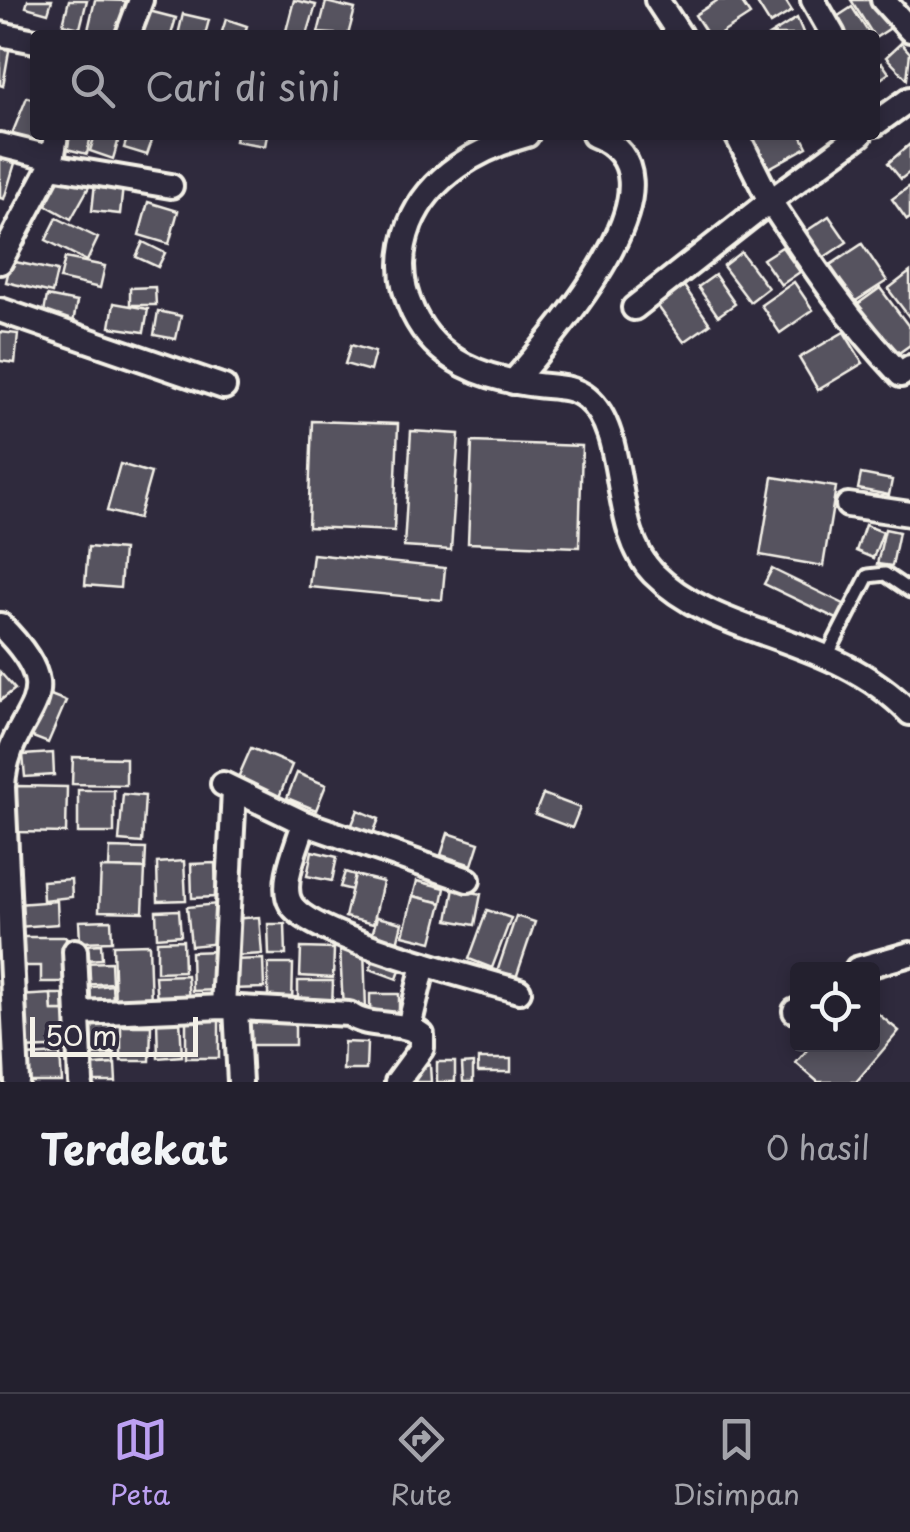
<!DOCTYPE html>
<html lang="id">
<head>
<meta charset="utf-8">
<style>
	body { margin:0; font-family:"Playpen Sans",sans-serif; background:#2f2d3a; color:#f1f3f6 }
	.controls { position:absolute; right:30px; bottom:30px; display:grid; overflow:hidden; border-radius:10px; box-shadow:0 5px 15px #0003 }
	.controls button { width:90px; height:90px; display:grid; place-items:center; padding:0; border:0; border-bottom:2px solid #403e4a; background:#23202e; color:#f1f3f6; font:50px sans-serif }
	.scale { position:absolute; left:30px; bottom:25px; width:168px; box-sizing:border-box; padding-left:10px; border:5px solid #f4f1e8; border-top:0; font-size:28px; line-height:35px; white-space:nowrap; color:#f4f1e8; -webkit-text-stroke:8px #2f2a3d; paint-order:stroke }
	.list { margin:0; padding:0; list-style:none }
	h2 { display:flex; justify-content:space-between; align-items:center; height:130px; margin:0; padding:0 40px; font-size:42px }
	h2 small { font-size:32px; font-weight:400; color:#a3a3aa }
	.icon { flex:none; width:55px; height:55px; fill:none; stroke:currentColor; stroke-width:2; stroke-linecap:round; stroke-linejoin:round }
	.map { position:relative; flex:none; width:910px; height:1082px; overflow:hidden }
	.search { position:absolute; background:#23202e; box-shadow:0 5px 15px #0003; left:30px; right:30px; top:30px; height:110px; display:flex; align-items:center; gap:25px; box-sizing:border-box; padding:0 35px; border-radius:10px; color:#a3a3aa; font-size:38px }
	.sheet { height:310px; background:#23202e }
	nav { display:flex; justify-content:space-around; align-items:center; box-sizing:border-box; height:140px; border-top:2px solid #403e4a; background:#23202e; font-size:28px; color:#a3a3aa }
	nav a { display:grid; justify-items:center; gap:5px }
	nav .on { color:#bca0f2 }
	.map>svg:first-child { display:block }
</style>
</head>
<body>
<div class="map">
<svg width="910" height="1082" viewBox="0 0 910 1082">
	<rect width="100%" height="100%" fill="#2f2a3d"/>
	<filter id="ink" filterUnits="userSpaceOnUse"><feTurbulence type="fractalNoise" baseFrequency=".01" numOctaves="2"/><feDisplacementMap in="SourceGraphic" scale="20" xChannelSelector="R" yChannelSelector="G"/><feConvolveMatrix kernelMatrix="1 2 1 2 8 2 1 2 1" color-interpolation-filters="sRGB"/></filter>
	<g filter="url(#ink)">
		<!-- building -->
		<g fill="#56525f" stroke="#f4f1e8" stroke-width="2.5">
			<path d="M 28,0 L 52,0 L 48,13 L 26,7 Z"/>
			<path d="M 69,0 L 87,0 L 80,28 L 63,24 Z"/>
			<path d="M 95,0 L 129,1 L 121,35 L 88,30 Z"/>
			<path d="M 294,0 L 316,5 L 307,35 L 286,31 Z"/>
			<path d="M 718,0 L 740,0 L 750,15 L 719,35 L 708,35 L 695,15 Z"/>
			<path d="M 755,0 L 785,0 L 792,11 L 770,24 Z"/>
			<path d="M 851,0 L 876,0 L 892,27 L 875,38 Z"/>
			<path d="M 326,2 L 355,9 L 348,35 L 318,33 Z"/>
			<path d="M 852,7 L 870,35 L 842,35 L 832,20 Z"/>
			<path d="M 145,10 L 176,18 L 171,35 L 138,35 Z"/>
			<path d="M 183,14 L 209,20 L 205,35 L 178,35 Z"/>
			<path d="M 797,18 L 804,35 L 770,35 Z"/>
			<path d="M 226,19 L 247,26 L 244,35 L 221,35 Z"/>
			<path d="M 0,43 L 10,45 L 3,86 L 0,85 Z"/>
			<path d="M 901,43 L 910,53 L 907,79 L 886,57 Z"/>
			<path d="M 882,63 L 889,73 L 875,83 L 875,68 Z"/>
			<path d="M 27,97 L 35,100 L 35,135 L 45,135 L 41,145 L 12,134 Z"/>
			<path d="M 66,135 L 91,135 L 87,154 L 63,148 Z"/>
			<path d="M 95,135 L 120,135 L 113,159 L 90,151 Z"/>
			<path d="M 128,135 L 154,135 L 147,155 L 124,148 Z"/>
			<path d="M 236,135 L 267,135 L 265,146 L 235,141 Z"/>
			<path d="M 757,135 L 801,135 L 807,147 L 769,168 L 752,138 Z"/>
			<path d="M 910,144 L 910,172 L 901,179 L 888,163 Z"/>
			<path d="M 0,158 L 15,163 L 4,199 L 0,198 Z"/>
			<path d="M 63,170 L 90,185 L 71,219 L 44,204 Z"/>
			<path d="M 95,183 L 123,186 L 120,214 L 92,211 Z"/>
			<path d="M 910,186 L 910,218 L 907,220 L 892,199 Z"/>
			<path d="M 148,202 L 178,211 L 169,244 L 139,235 Z"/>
			<path d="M 829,216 L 847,242 L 820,260 L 802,234 Z"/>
			<path d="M 57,218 L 98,238 L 87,261 L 46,240 Z"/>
			<path d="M 143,242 L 165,253 L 158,267 L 136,257 Z"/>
			<path d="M 862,244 L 887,281 L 848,306 L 824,269 Z"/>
			<path d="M 782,247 L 800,272 L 781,285 L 763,259 Z"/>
			<path d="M 741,252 L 768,288 L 750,302 L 723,266 Z"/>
			<path d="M 65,258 L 105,266 L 100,288 L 60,279 Z"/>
			<path d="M 11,261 L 57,271 L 52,293 L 6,282 Z"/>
			<path d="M 910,272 L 910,318 L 888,289 Z"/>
			<path d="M 715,275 L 735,304 L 718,316 L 698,287 Z"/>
			<path d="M 794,282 L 813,310 L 780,333 L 761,305 Z"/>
			<path d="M 684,286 L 710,324 L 684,342 L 657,305 Z"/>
			<path d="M 155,287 L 156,305 L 130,305 L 130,288 Z"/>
			<path d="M 880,288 L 910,328 L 910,345 L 889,360 L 852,308 Z"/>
			<path d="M 47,296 L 77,302 L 72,328 L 42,323 Z"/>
			<path d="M 114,303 L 148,309 L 144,332 L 110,327 Z"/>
			<path d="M 158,311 L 181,316 L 176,339 L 154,335 Z"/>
			<path d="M 0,332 L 18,334 L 15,363 L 0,361 Z"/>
			<path d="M 844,332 L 863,363 L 818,390 L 799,358 Z"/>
			<path d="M 351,345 L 375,352 L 370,371 L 345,364 Z"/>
			<path d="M 312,421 L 398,424 L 394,531 L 308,527 Z"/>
			<path d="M 411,431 L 459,434 L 451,550 L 404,547 Z"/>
			<path d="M 472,442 L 582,446 L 579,547 L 468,543 Z"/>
			<path d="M 120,464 L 151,473 L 138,519 L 107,511 Z"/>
			<path d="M 861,474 L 892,480 L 889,495 L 858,489 Z"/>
			<path d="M 773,477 L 836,487 L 823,566 L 760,555 Z"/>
			<path d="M 865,525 L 883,532 L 873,558 L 856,551 Z"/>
			<path d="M 885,529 L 899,532 L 892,566 L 877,564 Z"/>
			<path d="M 88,547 L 123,550 L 120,588 L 85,585 Z"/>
			<path d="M 313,554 L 445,568 L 442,600 L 309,587 Z"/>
			<path d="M 772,569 L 848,606 L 841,621 L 764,584 Z"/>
			<path d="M 0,672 L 15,689 L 0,701 Z"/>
			<path d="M 43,692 L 66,701 L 48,743 L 25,734 Z"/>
			<path d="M 251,748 L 292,765 L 279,797 L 237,780 Z"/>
			<path d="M 53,753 L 54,775 L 25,777 L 23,755 Z"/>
			<path d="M 73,757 L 126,758 L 126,785 L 72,784 Z"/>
			<path d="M 297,773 L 326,785 L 316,810 L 287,798 Z"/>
			<path d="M 17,786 L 67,787 L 66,833 L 16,832 Z"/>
			<rect x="78" y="790" width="36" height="43"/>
			<path d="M 123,794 L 145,796 L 142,843 L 119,841 Z"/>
			<path d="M 543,794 L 580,808 L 572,828 L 535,814 Z"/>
			<path d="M 358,810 L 379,819 L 370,841 L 349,832 Z"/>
			<path d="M 448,833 L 479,843 L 472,865 L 441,855 Z"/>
			<path d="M 110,848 L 146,849 L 145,869 L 109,868 Z"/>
			<path d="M 312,851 L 337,857 L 332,881 L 307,876 Z"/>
			<path d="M 184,861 L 186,900 L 158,901 L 157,863 Z"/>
			<path d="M 215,863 L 216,897 L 192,898 L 191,864 Z"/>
			<path d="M 101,868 L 145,869 L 143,912 L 99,911 Z"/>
			<path d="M 345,872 L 355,875 L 352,890 L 340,887 Z"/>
			<path d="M 355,875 L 383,882 L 373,924 L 345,917 Z"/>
			<path d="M 71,879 L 72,897 L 43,900 L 42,881 Z"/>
			<path d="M 417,881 L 445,888 L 442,903 L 413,896 Z"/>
			<path d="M 454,888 L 481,894 L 475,925 L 448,920 Z"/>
			<path d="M 413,896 L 442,903 L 432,942 L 403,935 Z"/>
			<path d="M 57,901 L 58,924 L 18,927 L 17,904 Z"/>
			<path d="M 217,904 L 221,943 L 191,946 L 187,907 Z"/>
			<path d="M 179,910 L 181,935 L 157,937 L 156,911 Z"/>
			<path d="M 487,910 L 511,918 L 492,968 L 469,959 Z"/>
			<path d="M 516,916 L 535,922 L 516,978 L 497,972 Z"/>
			<path d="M 259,917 L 262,954 L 232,956 L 230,919 Z"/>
			<path d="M 377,917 L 402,923 L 396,948 L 370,942 Z"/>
			<path d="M 111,920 L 112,941 L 80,942 L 79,921 Z"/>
			<path d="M 268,924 L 285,924 L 286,955 L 269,955 Z"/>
			<path d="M 12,937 L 66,937 L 66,982 L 41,982 L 41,966 L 12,966 Z"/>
			<path d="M 183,940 L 184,971 L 157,972 L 157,941 Z"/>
			<path d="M 101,944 L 102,959 L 86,960 L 85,945 Z"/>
			<path d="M 149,944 L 151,1005 L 115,1006 L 113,945 Z"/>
			<path d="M 364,947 L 366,1010 L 343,1011 L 340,948 Z"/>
			<path d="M 301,948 L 334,949 L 333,978 L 300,976 Z"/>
			<path d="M 218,951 L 219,990 L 192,991 L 191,952 Z"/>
			<path d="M 375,955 L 402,965 L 397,979 L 370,969 Z"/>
			<path d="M 263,959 L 264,988 L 230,989 L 229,960 Z"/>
			<path d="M 111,962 L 112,983 L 82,985 L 80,963 Z"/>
			<path d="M 268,964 L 293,964 L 292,1006 L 268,1006 Z"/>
			<path d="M 187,975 L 189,1000 L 157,1002 L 155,976 Z"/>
			<path d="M 298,981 L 333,981 L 332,1008 L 298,1007 Z"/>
			<path d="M 112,985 L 113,1000 L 84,1003 L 82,988 Z"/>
			<path d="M 51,994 L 52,1011 L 75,1011 L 77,1047 L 20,1049 L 18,996 Z"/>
			<path d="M 51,994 L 63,994 L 64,1011 L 52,1011 Z"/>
			<rect x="370" y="994" width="29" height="24"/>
			<path d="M 872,1009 L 899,1031 L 856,1082 L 818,1082 L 796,1063 L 812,1044 L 872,1044 Z"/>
			<path d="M 88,1016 L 116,1016 L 115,1052 L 87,1052 Z"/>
			<rect x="186" y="1016" width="33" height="42"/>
			<path d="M 180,1019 L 182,1056 L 158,1058 L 157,1020 Z"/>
			<rect x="243" y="1020" width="52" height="25"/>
			<path d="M 121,1026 L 151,1026 L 150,1061 L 121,1061 Z"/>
			<path d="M 344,1042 L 367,1043 L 366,1070 L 343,1070 Z"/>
			<path d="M 60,1054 L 62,1082 L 26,1082 L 25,1056 Z"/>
			<path d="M 114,1054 L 114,1064 L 85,1066 L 85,1055 Z"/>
			<rect x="478" y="1059" width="33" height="13"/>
			<rect x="437" y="1062" width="18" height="20"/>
			<path d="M 473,1063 L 473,1082 L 463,1082 L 462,1064 Z"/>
			<path d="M 115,1064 L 116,1082 L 86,1082 L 85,1066 Z"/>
			<path d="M 430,1065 L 431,1082 L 410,1082 L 409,1066 Z"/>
		</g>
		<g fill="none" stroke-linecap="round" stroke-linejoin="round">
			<defs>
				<path id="service" d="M 828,654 L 868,576 L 885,574 L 910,591"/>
				<g id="minor">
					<path d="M 657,0 L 680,35"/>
					<path d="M 813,0 L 833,35"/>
					<path d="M 883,0 L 910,30"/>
					<path d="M 0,34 L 35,41"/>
					<path d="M 128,35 L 141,0"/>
					<path d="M 875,124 L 910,99"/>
					<path d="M 527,135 C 479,148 429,176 410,224 C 399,253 399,283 413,312 C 437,362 484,379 537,385 C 554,387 573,386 587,398 C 630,434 609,528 653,573 C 719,640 834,633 910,713"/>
					<path d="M 737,135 L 770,201 L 860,135"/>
					<path d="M 0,145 L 49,157"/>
					<path d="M 51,166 L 171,186"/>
					<path d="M 0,262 L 51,166 L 56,135"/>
					<path d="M 634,308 L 770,201 C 810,262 850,322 901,375 L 910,367"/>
					<path d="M 0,310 L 224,387"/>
					<path d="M 513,382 C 550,339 699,175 594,135"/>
					<path d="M 848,505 L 910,514"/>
					<path d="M 0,625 C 80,704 7,706 3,787 L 17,1082"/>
					<path d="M 223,784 L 304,823 L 468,880"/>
					<path d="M 304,823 C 298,844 279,884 291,904 C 310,937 478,979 519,991"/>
					<path d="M 75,951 L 81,1082"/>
					<path d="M 857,969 L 910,954"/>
					<path d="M 223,1007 L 234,790"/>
					<path d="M 236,1009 L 240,1082"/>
					<path d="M 795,1011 L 798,1010"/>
					<path d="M 79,1013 L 223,1007 L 349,1014 C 370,1030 401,1019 422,1035 L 422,1048 L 397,1082"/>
					<path d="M 409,1027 L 424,964"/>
				</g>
			</defs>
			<!-- service casing -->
			<use href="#service" stroke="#f4f1e8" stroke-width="19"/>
			<!-- minor casing -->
			<use href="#minor" stroke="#f4f1e8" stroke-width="30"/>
			<!-- service -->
			<use href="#service" stroke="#2f2a3d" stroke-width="11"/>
			<!-- minor -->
			<use href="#minor" stroke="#2f2a3d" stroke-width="22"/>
		</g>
	</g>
</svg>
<div class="controls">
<button><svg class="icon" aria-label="locate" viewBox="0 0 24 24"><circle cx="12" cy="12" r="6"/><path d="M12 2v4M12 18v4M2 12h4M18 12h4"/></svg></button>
</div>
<div class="scale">50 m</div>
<div class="search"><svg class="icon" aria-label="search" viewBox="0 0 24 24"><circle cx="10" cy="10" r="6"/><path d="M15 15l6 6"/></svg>Cari di sini</div>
</div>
<section class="sheet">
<h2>Terdekat<small>0 hasil</small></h2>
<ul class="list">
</ul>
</section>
<nav>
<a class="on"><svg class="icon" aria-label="map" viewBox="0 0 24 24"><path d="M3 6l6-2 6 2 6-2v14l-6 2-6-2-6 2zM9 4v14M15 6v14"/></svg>Peta</a>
<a><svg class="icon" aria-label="directions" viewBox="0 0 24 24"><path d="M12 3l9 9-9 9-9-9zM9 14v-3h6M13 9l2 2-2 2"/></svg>Rute</a>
<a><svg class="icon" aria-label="saved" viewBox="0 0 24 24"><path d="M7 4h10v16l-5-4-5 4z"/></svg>Disimpan</a>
</nav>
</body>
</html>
